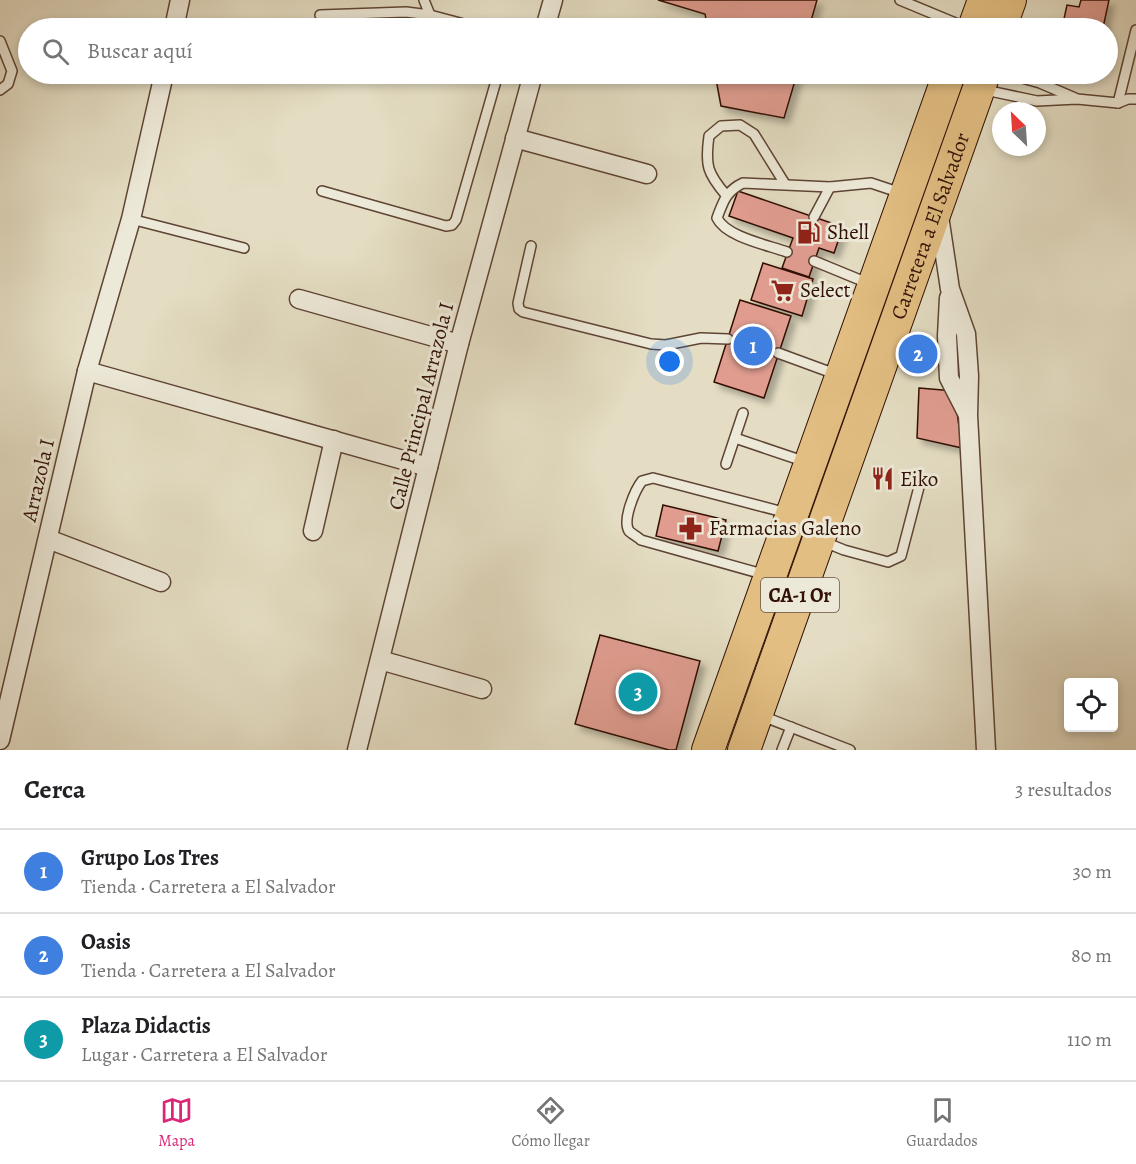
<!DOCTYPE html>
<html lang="es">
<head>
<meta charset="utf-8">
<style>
	body { margin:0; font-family:Alegreya,serif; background:#f6f6f6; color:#202124 }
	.controls { position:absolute; right:18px; bottom:18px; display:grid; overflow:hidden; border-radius:6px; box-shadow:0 3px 9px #0003 }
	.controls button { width:54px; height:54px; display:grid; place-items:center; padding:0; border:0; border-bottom:2px solid #e0e0e0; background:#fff; color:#202124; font:30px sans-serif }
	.compass { position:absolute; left:992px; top:102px; width:54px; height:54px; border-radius:50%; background:#fff; box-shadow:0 3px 9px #0003; rotate:335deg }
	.you { position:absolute; left:670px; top:362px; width:21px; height:21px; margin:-15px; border:4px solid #fff; border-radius:50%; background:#1a73e8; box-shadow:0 0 0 9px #1a73e833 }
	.badge { display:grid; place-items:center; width:39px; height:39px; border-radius:50%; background:#db2777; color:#fff; font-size:20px; font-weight:700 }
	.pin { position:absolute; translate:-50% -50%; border:3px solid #fff; box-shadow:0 2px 6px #0006 }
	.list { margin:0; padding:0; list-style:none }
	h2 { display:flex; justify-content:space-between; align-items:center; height:78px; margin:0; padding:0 24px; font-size:26px }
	h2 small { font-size:20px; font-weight:400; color:#757577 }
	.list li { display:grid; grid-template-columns:39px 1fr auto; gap:18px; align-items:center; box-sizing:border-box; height:84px; padding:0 24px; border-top:2px solid #e0e0e0 }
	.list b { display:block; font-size:22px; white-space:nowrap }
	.list p { margin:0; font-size:20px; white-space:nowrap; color:#757577 }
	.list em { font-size:20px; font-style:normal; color:#757577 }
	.icon { flex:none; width:33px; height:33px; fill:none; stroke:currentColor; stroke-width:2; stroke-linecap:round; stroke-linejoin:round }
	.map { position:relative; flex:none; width:1136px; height:750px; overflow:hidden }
	.search { position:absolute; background:#fff; box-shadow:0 3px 9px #0003; left:18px; right:18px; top:18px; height:66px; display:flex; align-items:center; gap:15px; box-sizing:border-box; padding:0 21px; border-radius:33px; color:#757577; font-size:22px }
	.sheet { height:330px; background:#fff }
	nav { display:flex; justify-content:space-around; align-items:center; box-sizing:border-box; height:84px; border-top:2px solid #e0e0e0; background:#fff; font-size:16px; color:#757577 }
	nav a { display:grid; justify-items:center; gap:3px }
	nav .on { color:#db2777 }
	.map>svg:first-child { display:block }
</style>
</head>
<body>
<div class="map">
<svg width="1136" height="750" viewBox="0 0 1136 750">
	<defs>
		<filter id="shadow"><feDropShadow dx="5.5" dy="5.5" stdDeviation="3" flood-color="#0004"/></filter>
	</defs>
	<rect width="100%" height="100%" fill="#e4ddc3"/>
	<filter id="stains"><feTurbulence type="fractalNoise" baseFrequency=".00333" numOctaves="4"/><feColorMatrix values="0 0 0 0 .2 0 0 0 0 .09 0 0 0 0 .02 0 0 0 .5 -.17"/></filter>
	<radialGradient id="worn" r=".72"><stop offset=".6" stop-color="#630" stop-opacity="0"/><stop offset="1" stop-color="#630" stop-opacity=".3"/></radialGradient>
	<!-- building -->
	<g fill="#df9c8f" stroke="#311105" stroke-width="1.5" filter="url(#shadow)">
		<path d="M 658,0 L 817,0 L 809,28 L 708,28 L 705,14 Z"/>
		<path d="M 1081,0 L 1109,0 L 1103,28 L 1062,28 L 1067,5 L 1079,7 Z"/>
		<path d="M 715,74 L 797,74 L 784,118 L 721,106 Z"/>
		<path d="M 738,191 L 843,227 L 834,253 L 819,248 L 809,277 L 782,268 L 793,238 L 729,216 Z"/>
		<path d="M 763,263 L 813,279 L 802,316 L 751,300 Z"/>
		<path d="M 740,300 L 791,316 L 764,398 L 714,382 Z"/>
		<path d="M 919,388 L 954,391 L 962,448 L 917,438 Z"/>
		<path d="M 663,505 L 726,520 L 718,551 L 656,536 Z"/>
		<path d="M 600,635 L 700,661 L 676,750 L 669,750 L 575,724 Z"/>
	</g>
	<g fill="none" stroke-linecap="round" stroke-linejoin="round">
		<defs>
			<g id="lane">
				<path d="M 424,0 L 430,15"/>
				<path d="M 900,0 L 965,27"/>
				<path d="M 320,15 L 406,12 L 430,15 L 479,28"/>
				<path d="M 0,41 L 12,71 L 8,84 L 0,90"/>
				<path d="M 1008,74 L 1040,83 L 1075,98"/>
				<path d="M 985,90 L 1037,101 L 1077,99 L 1118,103 L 1128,99 L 1136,99"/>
				<path d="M 1118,103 L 1136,30"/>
				<path d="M 322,191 L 446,226 L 452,225 L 456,220 L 498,74"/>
				<path d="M 726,195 C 707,173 705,165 709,136 L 721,126 L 740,125 L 754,134 L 785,184"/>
				<path d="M 814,217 L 830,187"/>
				<path d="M 131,219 L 244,248"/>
				<path d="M 531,246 L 518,303 L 519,309 L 523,312 L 651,344 L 666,345 L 701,338 L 728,339"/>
				<path d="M 787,252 C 768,245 726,237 717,218 C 723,202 726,191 743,183 L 830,187 L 871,183 L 901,193"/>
				<path d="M 814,261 L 870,284"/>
				<path d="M 778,353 L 838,375"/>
				<path d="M 735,438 L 806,462"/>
				<path d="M 726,464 L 743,413"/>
				<path d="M 822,541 L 844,550 L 888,562 L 901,556 L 919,487"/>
				<path d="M 766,575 L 641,540 C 638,537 632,534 629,531 C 622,520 635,490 642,481 L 653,478 L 787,513"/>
				<path d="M 762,716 L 850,750"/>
				<path d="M 782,750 L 791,727"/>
			</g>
			<g id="street">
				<path d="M 174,28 L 180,0"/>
				<path d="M 545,28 L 553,0"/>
				<path d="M 515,138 L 647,174"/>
				<path d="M 939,216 L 950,289 L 966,334 L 969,376 L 968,415 L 986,750"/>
				<path d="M 949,298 L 947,336 L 949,378 L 967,413"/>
				<path d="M 299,299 L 459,344"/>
				<path d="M 87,371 L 428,467"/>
				<path d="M 313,531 L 334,440"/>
				<path d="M 48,539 L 161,582"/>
				<path d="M 380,660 L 482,689"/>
				<path d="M 0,740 L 87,371 L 131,219 L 164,74"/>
				<path d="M 357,750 L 459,344 L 533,74"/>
			</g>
			<g id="highway">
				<path d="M 974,28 L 984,0"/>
				<path d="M 1000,28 L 1010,0"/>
				<path d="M 708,750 L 949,74"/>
				<path id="s1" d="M 744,750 L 984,74"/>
			</g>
		</defs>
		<!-- lane casing -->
		<use href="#lane" stroke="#5e4434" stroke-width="12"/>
		<!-- street casing -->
		<use href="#street" stroke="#5e4434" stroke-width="21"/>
		<!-- highway casing -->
		<use href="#highway" stroke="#311105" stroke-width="34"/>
		<!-- lane -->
		<use href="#lane" stroke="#ede9d8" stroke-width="9"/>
		<!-- street -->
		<use href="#street" stroke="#ede9d8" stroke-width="18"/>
		<!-- highway -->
		<use href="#highway" stroke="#e2be82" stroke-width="32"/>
	</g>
	<!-- icons -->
	<defs>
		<symbol id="fuel-bare" viewBox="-9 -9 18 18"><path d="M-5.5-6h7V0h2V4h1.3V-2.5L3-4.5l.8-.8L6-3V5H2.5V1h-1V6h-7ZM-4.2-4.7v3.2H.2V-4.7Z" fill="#8f2418" stroke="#ede9d8" stroke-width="2.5" paint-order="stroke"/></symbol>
		<symbol id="supermarket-bare" viewBox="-9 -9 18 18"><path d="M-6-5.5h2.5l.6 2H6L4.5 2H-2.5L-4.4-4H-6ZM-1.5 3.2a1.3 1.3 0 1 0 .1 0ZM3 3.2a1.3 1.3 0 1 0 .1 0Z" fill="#8f2418" stroke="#ede9d8" stroke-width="2.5" paint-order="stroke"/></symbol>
		<symbol id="restaurant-bare" viewBox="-9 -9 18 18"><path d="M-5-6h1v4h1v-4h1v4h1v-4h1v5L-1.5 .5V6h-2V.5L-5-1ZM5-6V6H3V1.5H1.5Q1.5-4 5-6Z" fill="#8f2418" stroke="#ede9d8" stroke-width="2.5" paint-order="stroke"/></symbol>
		<symbol id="pharmacy-bare" viewBox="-9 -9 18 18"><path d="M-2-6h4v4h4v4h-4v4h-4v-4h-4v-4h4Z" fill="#8f2418" stroke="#ede9d8" stroke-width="2.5" paint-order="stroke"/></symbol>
	</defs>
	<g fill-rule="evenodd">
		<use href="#fuel-bare" x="792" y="216" width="33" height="33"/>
		<use href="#supermarket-bare" x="766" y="274" width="33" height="33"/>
		<use href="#restaurant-bare" x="866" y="462" width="33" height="33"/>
		<use href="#pharmacy-bare" x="674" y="512" width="33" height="33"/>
	</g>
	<g text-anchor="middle" stroke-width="6" stroke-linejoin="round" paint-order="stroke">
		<!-- shield labels -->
		<rect fill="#ede9d8" stroke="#695244" stroke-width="1.5" x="761" y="578" width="78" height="34" rx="4.5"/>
		<g font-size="20" font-weight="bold" fill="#311105">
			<text x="800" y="602">CA-1 Or</text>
		</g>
		<!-- street labels -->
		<g font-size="21" fill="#311105" stroke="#ede9d8">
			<text dy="7" stroke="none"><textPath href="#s1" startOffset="556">Carretera a El Salvador</textPath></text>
			<text transform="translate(421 406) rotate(-76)" y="7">Calle Principal Arrazola I</text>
			<text transform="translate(38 480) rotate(-77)" y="7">Arrazola I</text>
		</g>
		<!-- poi labels -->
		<g font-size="21" fill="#311105" stroke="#ede9d8" text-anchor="start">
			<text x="827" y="239">Shell</text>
			<text x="800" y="297">Select</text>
			<text x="900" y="486">Eiko</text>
			<text x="709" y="535">Farmacias Galeno</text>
		</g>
	</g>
	<rect width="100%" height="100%" filter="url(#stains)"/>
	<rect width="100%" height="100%" fill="url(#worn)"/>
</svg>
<div class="controls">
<button><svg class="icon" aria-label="locate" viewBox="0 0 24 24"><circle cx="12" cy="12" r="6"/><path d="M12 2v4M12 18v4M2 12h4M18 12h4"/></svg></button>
</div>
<svg class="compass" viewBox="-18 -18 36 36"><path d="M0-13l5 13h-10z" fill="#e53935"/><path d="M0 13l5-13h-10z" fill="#757577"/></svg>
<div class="you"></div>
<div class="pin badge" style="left:753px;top:346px;background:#3f7fe0">1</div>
<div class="pin badge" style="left:918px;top:354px;background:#3f7fe0">2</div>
<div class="pin badge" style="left:638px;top:692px;background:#0f9aa8">3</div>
<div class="search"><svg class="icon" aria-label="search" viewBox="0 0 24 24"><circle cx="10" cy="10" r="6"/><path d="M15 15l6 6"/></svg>Buscar aquí</div>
</div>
<section class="sheet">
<h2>Cerca<small>3 resultados</small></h2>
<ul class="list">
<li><span class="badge" style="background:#3f7fe0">1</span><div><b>Grupo Los Tres</b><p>Tienda · Carretera a El Salvador</p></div><em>30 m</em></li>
<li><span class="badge" style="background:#3f7fe0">2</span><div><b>Oasis</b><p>Tienda · Carretera a El Salvador</p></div><em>80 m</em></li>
<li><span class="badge" style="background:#0f9aa8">3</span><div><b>Plaza Didactis</b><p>Lugar · Carretera a El Salvador</p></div><em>110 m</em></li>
</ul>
</section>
<nav>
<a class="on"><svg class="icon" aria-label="map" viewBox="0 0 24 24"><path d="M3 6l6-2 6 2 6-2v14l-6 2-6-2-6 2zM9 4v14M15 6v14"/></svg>Mapa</a>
<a><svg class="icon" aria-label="directions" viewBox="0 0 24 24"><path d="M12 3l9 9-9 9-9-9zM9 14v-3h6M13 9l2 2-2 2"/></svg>Cómo llegar</a>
<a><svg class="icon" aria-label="saved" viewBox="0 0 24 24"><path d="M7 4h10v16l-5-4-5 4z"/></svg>Guardados</a>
</nav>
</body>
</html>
